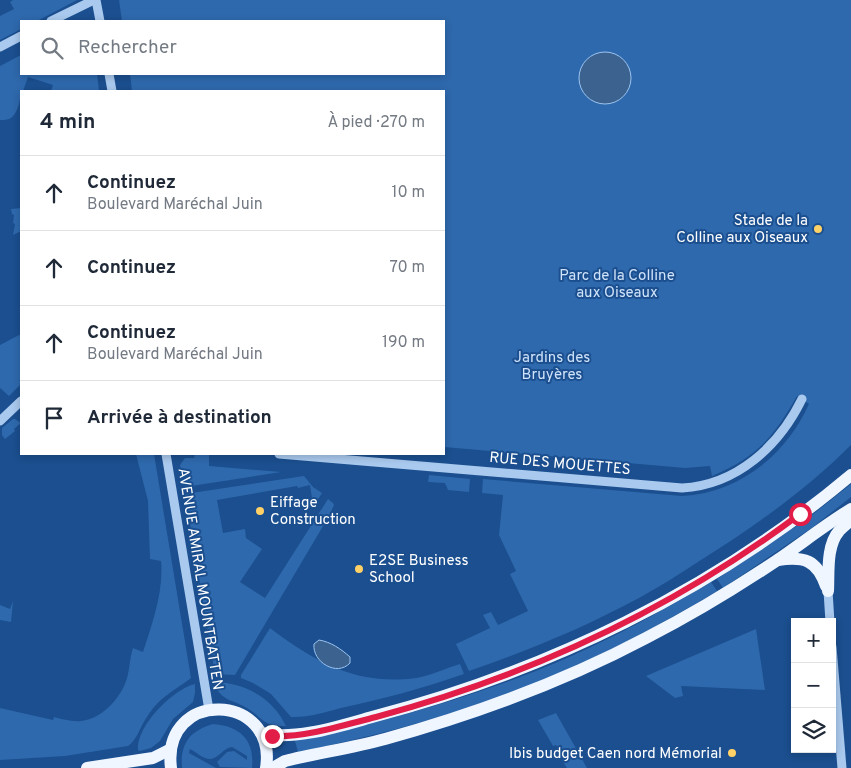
<!DOCTYPE html>
<html lang="fr">
<head>
<meta charset="utf-8">
<style>
	body { margin:0; font-family:Overpass,sans-serif; background:#f2f2f3; color:#1f2937 }
	.controls { position:absolute; right:15px; bottom:15px; display:grid; overflow:hidden; border-radius:0px; box-shadow:0 2px 8px #0003 }
	.controls button { width:45px; height:45px; display:grid; place-items:center; padding:0; border:0; border-bottom:1px solid #e0e1e3; background:#fff; color:#1f2937; font:25px sans-serif }
	.stop { position:absolute; width:15px; height:15px; margin:-11px; border:4px solid #e11d48; border-radius:50%; background:#fff }
	.stop.end { background:#e11d48; border-color:#fff; box-shadow:0 1px 5px #0008 }
	.list { margin:0; padding:0; list-style:none }
	h2 { display:flex; justify-content:space-between; align-items:center; height:65px; margin:0; padding:0 20px; font-size:21px }
	h2 small { font-size:16px; font-weight:400; color:#747a83 }
	.list li { display:grid; grid-template-columns:32px 1fr auto; gap:15px; align-items:center; box-sizing:border-box; height:75px; padding:0 20px; border-top:1px solid #e0e1e3 }
	.list b { display:block; font-size:19px; white-space:nowrap }
	.list p { margin:0; font-size:16px; white-space:nowrap; color:#747a83 }
	.list em { font-size:16px; font-style:normal; color:#747a83 }
	.icon { flex:none; width:28px; height:28px; fill:none; stroke:currentColor; stroke-width:2; stroke-linecap:round; stroke-linejoin:round }
	.map { position:relative; flex:none; width:851px; height:768px; overflow:hidden }
	.search { position:absolute; background:#fff; box-shadow:0 2px 8px #0003; left:20px; top:20px; width:425px; height:55px; display:flex; align-items:center; gap:12px; box-sizing:border-box; padding:0 18px; border-radius:0px; color:#747a83; font-size:19px }
	.panel { position:absolute; background:#fff; box-shadow:0 2px 8px #0003; left:20px; top:90px; width:425px; height:365px; border-radius:0px }
	.map>svg:first-child { display:block }
</style>
</head>
<body>
<div class="map">
<svg width="851" height="768" viewBox="0 0 851 768">
	<rect width="100%" height="100%" fill="#1b4f8f"/>
	<!-- green -->
	<g fill="#2e69ad">
		<path d="M 13,0 L 77,0 L 37,21 L 21,21 L 21,29 L 0,40 L 0,16 L 14,9 L 10,2 Z"/>
		<path d="M 119,0 L 851,0 L 851,445 C 806,490 755,526 701,560 C 681,573 661,586 639,598 C 585,627 528,651 469,671 L 456,644 L 490,628 L 483,615 L 491,612 L 498,625 L 528,611 L 510,574 L 516,571 L 499,535 L 503,495 L 482,493 L 483,479 L 682,496 C 739,493 786,455 809,404 L 797,396 C 773,438 757,457 712,476 L 710,466 L 685,468 L 444,447 L 444,91 L 132,91 L 130,74 L 444,74 L 444,21 L 122,21 Z"/>
		<path d="M 21,55 L 21,74 L 97,74 L 99,91 L 51,91 L 53,85 L 28,77 L 23,91 L 21,91 C 21,99 17,116 9,119 C 6,120 3,120 0,120 L 0,66 Z"/>
		<path d="M 21,208 L 21,231 L 13,235 L 15,224 L 13,223 L 14,215 L 12,214 L 11,209 Z"/>
		<path d="M 21,334 L 21,384 L 9,396 L 0,388 L 0,345 Z"/>
		<path d="M 13,419 L 15,419 L 21,423 L 14,429 L 15,431 L 5,439 L 2,435 L 2,428 Z"/>
		<path d="M 136,454 L 154,454 L 191,678 C 171,693 159,697 145,720 C 140,728 136,741 128,746 L 65,756 L 0,760 L 0,708 L 53,720 L 54,717 C 62,719 72,722 81,721 C 103,719 124,695 128,674 C 130,665 130,657 133,648 L 143,652 C 152,624 164,591 161,561 L 150,559 L 148,501 Z"/>
		<path d="M 195,454 L 209,455 L 209,466 L 281,472 L 185,487 L 180,465 L 185,458 L 194,458 Z"/>
		<path d="M 429,475 L 470,479 L 469,492 L 448,490 L 445,483 L 428,482 Z"/>
		<path d="M 304,476 L 313,487 L 322,493 L 317,501 L 312,498 L 310,485 L 298,488 L 297,486 L 217,500 L 223,533 L 245,529 L 246,538 L 262,549 L 240,582 L 265,598 L 328,499 L 333,503 L 334,505 L 329,516 L 235,675 L 215,674 L 185,494 Z"/>
		<path d="M 851,484 L 851,497 L 813,527 L 723,588 L 717,579 L 807,519 Z"/>
		<path d="M 711,582 L 717,591 C 659,626 600,657 538,683 C 460,714 379,735 298,752 L 295,741 C 388,721 479,696 567,658 C 617,636 664,610 711,582 Z"/>
		<path d="M 13,601 L 11,622 L 0,620 L 0,605 L 10,609 Z"/>
		<path d="M 270,628 C 315,662 357,686 416,678 C 430,676 446,668 460,664 L 464,674 C 424,688 383,699 341,708 C 326,712 307,718 291,717 L 271,694 L 253,683 L 241,678 L 241,675 Z"/>
		<path d="M 756,629 L 765,690 L 681,686 L 683,696 L 675,698 L 646,676 Z"/>
		<path d="M 214,682 C 244,682 273,698 286,726 C 264,727 263,718 247,708 C 230,698 224,703 213,683 Z"/>
		<path d="M 195,684 L 195,693 L 193,702 L 173,719 L 160,741 L 151,748 L 140,751 L 138,750 C 136,726 173,689 195,684 Z"/>
		<path d="M 556,713 L 587,768 L 567,768 L 562,760 L 565,758 L 556,745 L 553,746 L 538,720 Z"/>
		<path d="M 213,724 C 240,726 255,740 252,768 L 220,767 L 217,762 L 227,752 L 234,751 L 247,760 L 247,756 L 232,747 C 223,748 218,759 210,759 C 203,759 196,752 190,749 L 189,753 L 216,768 L 182,768 C 180,743 190,731 213,724 Z"/>
	</g>
	<!-- water -->
	<g fill="#3c6290" stroke="#9cc4f0">
		<circle cx="605" cy="78" r="26"/>
		<path d="M 319,640 C 331,642 341,649 350,657 L 350,663 C 337,677 312,662 314,644 Z"/>
	</g>
	<g fill="none" stroke-linecap="round" stroke-linejoin="round">
		<!-- minor -->
		<g stroke="#a9c9ee" stroke-width="9">
			<path d="M 96,0 L 100,21"/>
			<path d="M 51,21 L 94,0"/>
			<path d="M 0,47 L 21,36"/>
			<path d="M 109,74 L 112,91"/>
			<path d="M 0,421 L 21,401"/>
			<path d="M 166,454 L 209,710"/>
			<path d="M 279,454 L 682,488 C 737,485 779,446 802,399"/>
			<path d="M 828,591 L 830,622"/>
			<path d="M 832,647 L 842,768"/>
		</g>
		<!-- major -->
		<g stroke="#f0f6ff" stroke-width="12">
			<path d="M 778,560 C 804,556 817,560 826,586"/>
			<path d="M 828,591 C 829,573 826,546 839,531 C 842,527 847,524 851,520"/>
			<path d="M 261,733 C 294,741 340,726 372,717 C 547,671 713,591 851,475"/>
			<path d="M 87,768 L 153,758 L 171,749"/>
			<path d="M 171,768 C 161,688 278,692 266,768"/>
			<path d="M 273,768 L 285,761 C 318,753 352,748 385,739 C 475,714 563,682 646,638 C 691,615 734,589 776,561 C 801,544 825,525 851,509"/>
		</g>
	</g>
	<g fill="none" stroke-linecap="round" stroke-linejoin="round">
		<!-- route -->
		<path stroke="#e11d48" stroke-width="6" d="M 272,736 C 304,738 344,725 376,717 C 529,676 673,609 800,514"/>
	</g>
	<!-- markers -->
	<g fill="#ffd166" stroke="#1b4f8f" stroke-width="2">
		<circle cx="818" cy="229" r="5"/>
		<circle cx="260" cy="511" r="5"/>
		<circle cx="359" cy="569" r="5"/>
		<circle cx="732" cy="753" r="5"/>
	</g>
	<g text-anchor="middle" stroke-width="4" stroke-linejoin="round" paint-order="stroke">
		<!-- poi labels -->
		<g font-size="15" fill="#fff" stroke="#1b4f8f" text-anchor="end">
			<text x="808" y="225">Stade de la<tspan x="808" dy="17">Colline aux Oiseaux</tspan></text>
			<text x="270" y="507" text-anchor="start">Eiffage<tspan x="270" dy="17">Construction</tspan></text>
			<text x="369" y="565" text-anchor="start">E2SE Business<tspan x="369" dy="17">School</tspan></text>
			<text x="722" y="758">Ibis budget Caen nord Mémorial</text>
		</g>
		<!-- park labels -->
		<g font-size="15" fill="#cfe3fa" stroke="#1b4f8f">
			<text x="617" y="280">Parc de la Colline<tspan x="617" dy="17">aux Oiseaux</tspan></text>
			<text x="552" y="362">Jardins des<tspan x="552" dy="17">Bruyères</tspan></text>
		</g>
		<!-- street labels -->
		<g font-size="15" fill="#fff" stroke="#1b4f8f">
			<text transform="translate(560 463) rotate(5)" y="5">RUE DES MOUETTES</text>
			<text transform="translate(201 579) rotate(81)" y="5">AVENUE AMIRAL MOUNTBATTEN</text>
		</g>
	</g>
</svg>
<div class="controls">
<button>+</button>
<button>−</button>
<button><svg class="icon" aria-label="layers" viewBox="0 0 24 24"><path d="M12 4l9 5-9 5-9-5zM3 14l9 5 9-5"/></svg></button>
</div>
<div class="stop" style="left:800px;top:514px"></div>
<div class="stop end" style="left:272px;top:736px"></div>
<div class="search"><svg class="icon" aria-label="search" viewBox="0 0 24 24"><circle cx="10" cy="10" r="6"/><path d="M15 15l6 6"/></svg>Rechercher</div>
<section class="panel">
<h2>4 min<small>À pied · 270 m</small></h2>
<ul class="list">
<li><svg class="icon" aria-label="ahead" viewBox="0 0 24 24"><path d="M12 20V5M6 11l6-6 6 6"/></svg><div><b>Continuez</b><p>Boulevard Maréchal Juin</p></div><em>10 m</em></li>
<li><svg class="icon" aria-label="ahead" viewBox="0 0 24 24"><path d="M12 20V5M6 11l6-6 6 6"/></svg><div><b>Continuez</b></div><em>70 m</em></li>
<li><svg class="icon" aria-label="ahead" viewBox="0 0 24 24"><path d="M12 20V5M6 11l6-6 6 6"/></svg><div><b>Continuez</b><p>Boulevard Maréchal Juin</p></div><em>190 m</em></li>
<li><svg class="icon" aria-label="arrive" viewBox="0 0 24 24"><path d="M6 21V4h12l-3 4 3 4H6"/></svg><div><b>Arrivée à destination</b></div></li>
</ul>
</section>
</div>
</body>
</html>
